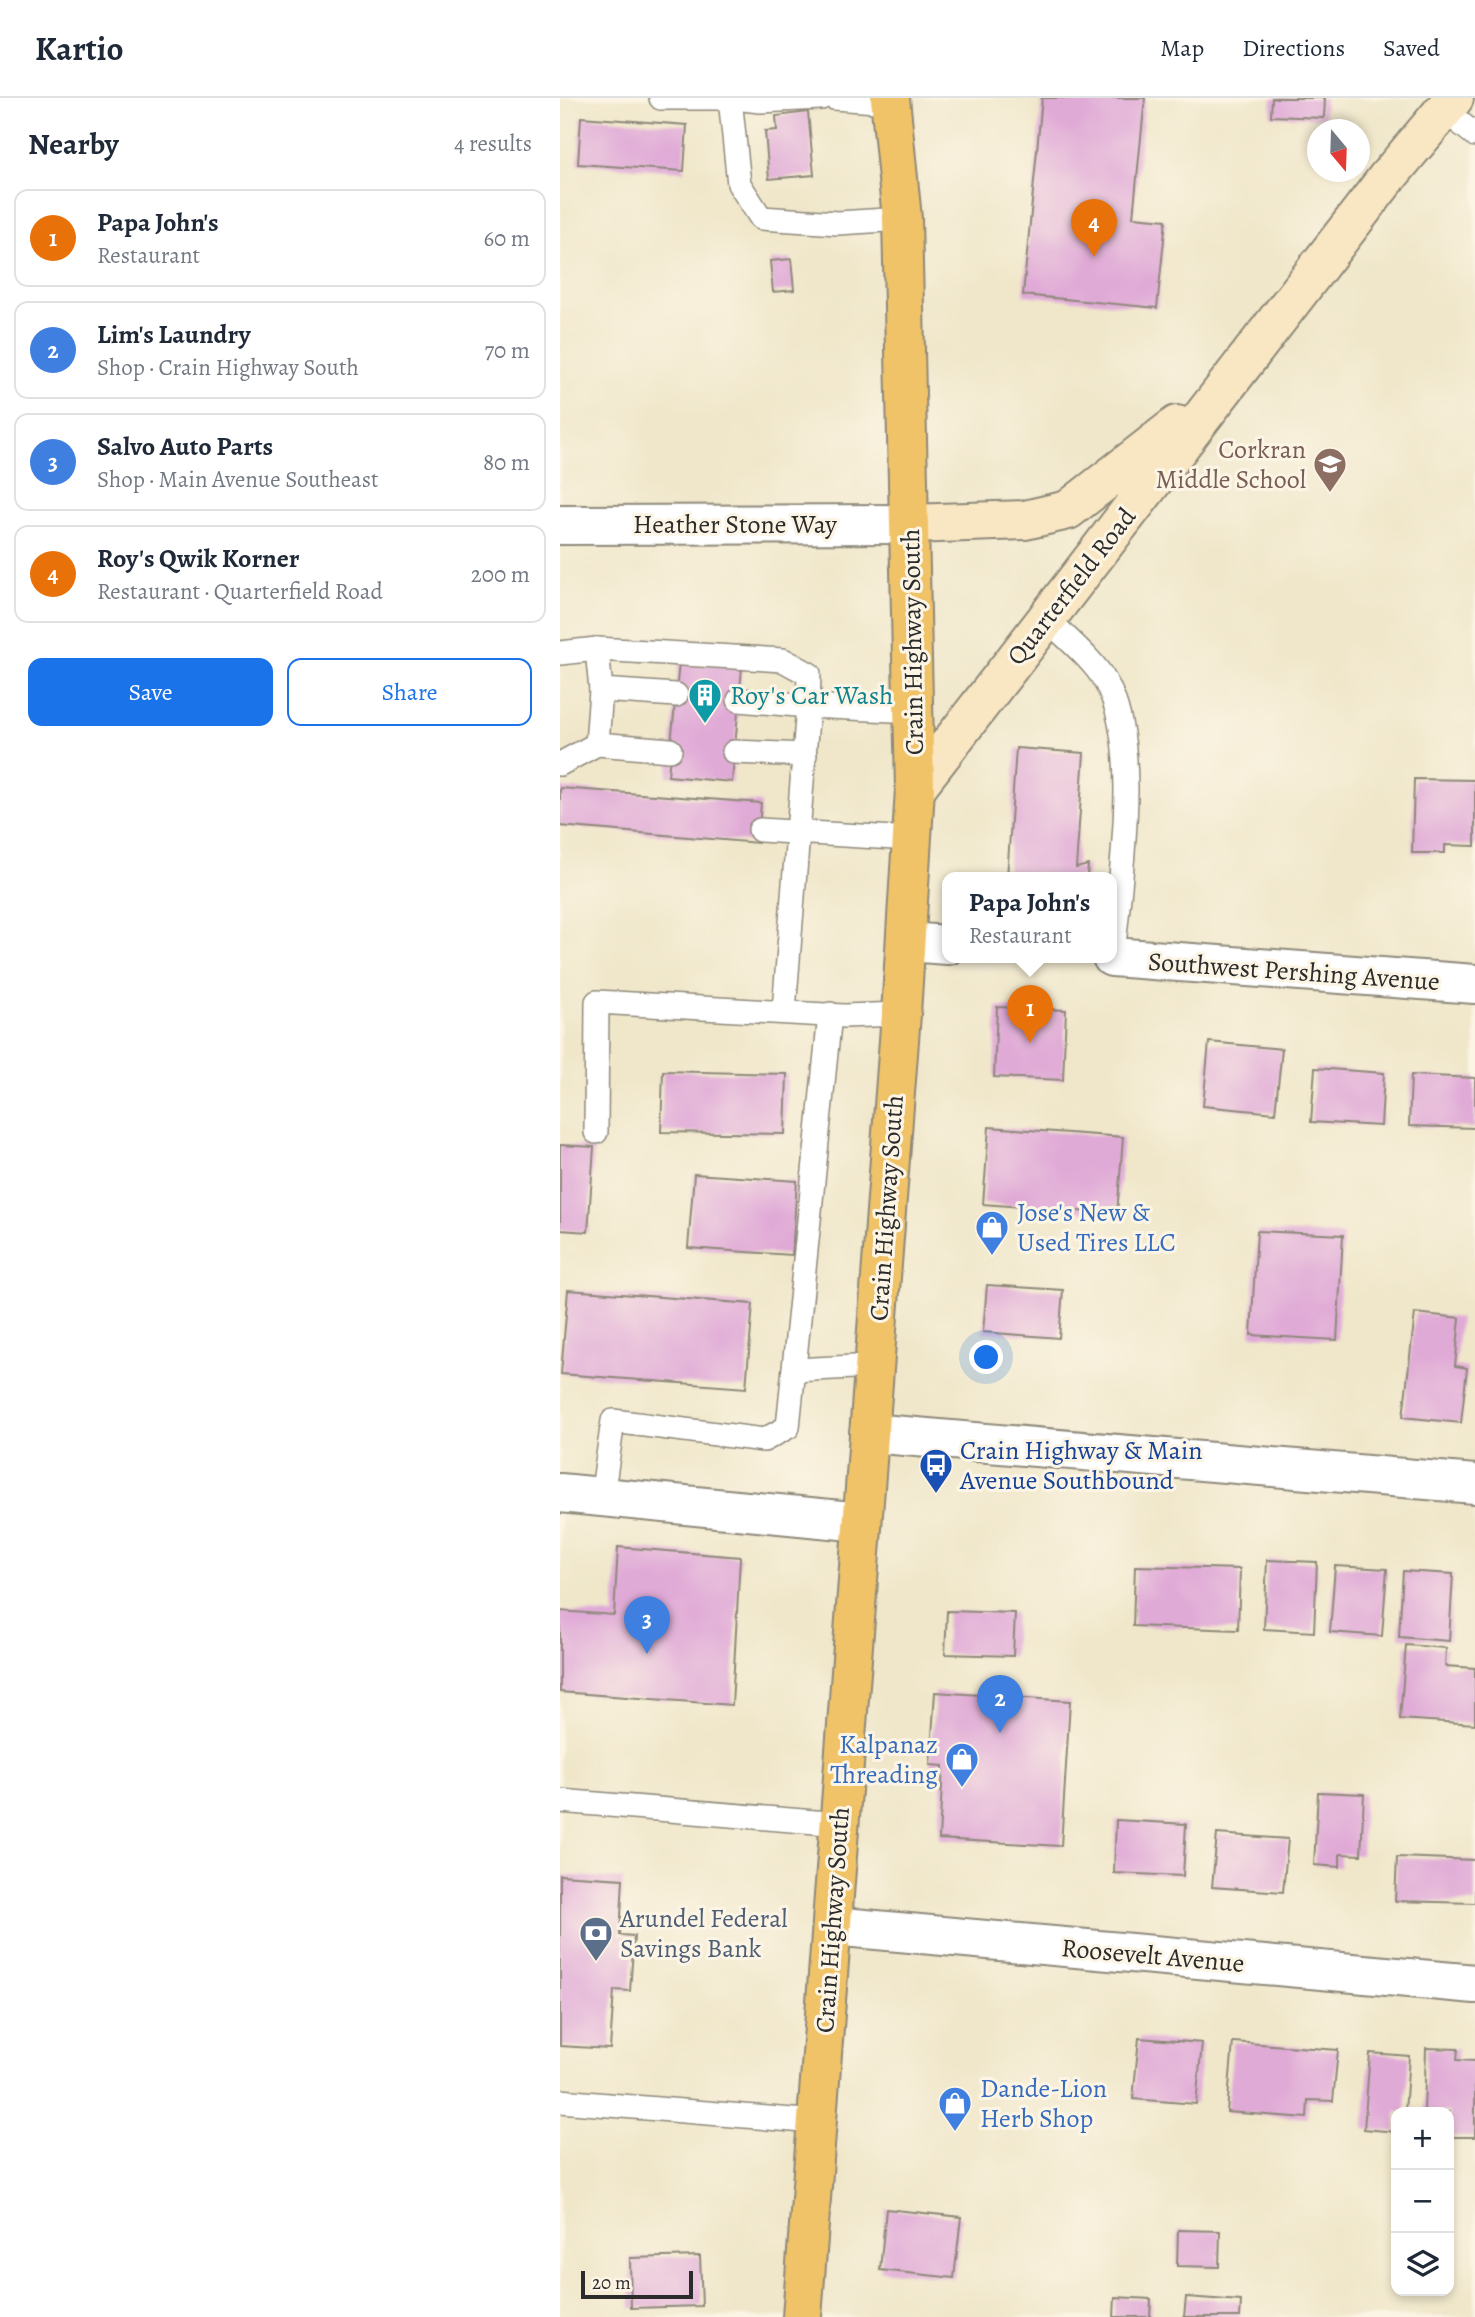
<!DOCTYPE html>
<html lang="en">
<head>
<meta charset="utf-8">
<style>
	body { margin:0; font-family:Alegreya,serif; background:#f6f6f7; color:#1f2937 }
	.controls { position:absolute; right:21px; bottom:21px; display:grid; overflow:hidden; border-radius:14px; box-shadow:0 4px 10px #0003 }
	.controls button { width:63px; height:63px; display:grid; place-items:center; padding:0; border:0; border-bottom:2px solid #e0e1e3; background:#fff; color:#1f2937; font:35px sans-serif }
	.compass { position:absolute; left:747px; top:21px; width:63px; height:63px; border-radius:50%; background:#fff; box-shadow:0 4px 10px #0003; rotate:161deg }
	.scale { position:absolute; left:21px; bottom:18px; width:112px; box-sizing:border-box; padding-left:7px; border:4px solid #2b2b2b; border-top:0; font-size:19px; line-height:24px; white-space:nowrap; color:#2b2b2b; -webkit-text-stroke:5px #fcf5e5; paint-order:stroke }
	.you { position:absolute; left:427px; top:1260px; width:24px; height:24px; margin:-18px; border:5px solid #fff; border-radius:50%; background:#1a73e8; box-shadow:0 0 0 10px #1a73e833 }
	.badge { display:grid; place-items:center; width:46px; height:46px; border-radius:50%; background:#1a73e8; color:#fff; font-size:23px; font-weight:700 }
	.pin { position:absolute; translate:-50% -58px; filter:drop-shadow(0 2px 4px #0008) }
	.pin::after { content:''; position:absolute; top:37px; width:24px; height:21px; background:inherit; clip-path:polygon(0 0,100% 0,50% 100%) }
	.popup { position:absolute; left:382px; top:774px; width:175px; height:91px; box-sizing:border-box; display:grid; place-content:center; border-radius:14px; background:#fff; filter:drop-shadow(0 2px 5px #0005); font-size:23px; white-space:nowrap; color:#747a83 }
	.popup b { font-size:26px; color:#1f2937 }
	.popup::after { content:''; position:absolute; left:50%; top:100%; margin-left:-14px; border:14px solid transparent; border-top-color:#fff }
	.list { margin:0; padding:0; list-style:none }
	h2 { display:flex; justify-content:space-between; align-items:center; height:91px; margin:0; padding:0 28px; font-size:30px }
	h2 small { font-size:23px; font-weight:400; color:#747a83 }
	.list li { display:grid; grid-template-columns:46px 1fr auto; gap:21px; align-items:center; box-sizing:border-box; height:98px; margin:0 14px 14px; padding:0 14px; border:2px solid #e0e1e3; border-radius:14px }
	.list b { display:block; font-size:26px; white-space:nowrap }
	.list p { margin:0; font-size:23px; white-space:nowrap; color:#747a83 }
	.list em { font-size:23px; font-style:normal; color:#747a83 }
	.actions { display:flex; gap:14px; padding:21px 28px }
	.actions a { flex:1; padding:16px 0; border:2px solid #1a73e8; border-radius:14px; text-align:center; font-size:24px; color:#1a73e8 }
	.actions .main { background:#1a73e8; color:#fff }
	.icon { flex:none; width:38px; height:38px; fill:none; stroke:currentColor; stroke-width:2; stroke-linecap:round; stroke-linejoin:round }
	.map { position:relative; flex:none; width:915px; height:2219px; overflow:hidden }
	header { display:flex; align-items:center; gap:42px; box-sizing:border-box; height:98px; padding:0 35px; background:#fff; border-bottom:2px solid #e0e1e3 }
	header strong { font-size:33px }
	nav { display:flex; gap:38px; margin-inline-start:auto; font-size:24px }
	main { display:flex }
	aside { flex:1; background:#fff }
	.map>svg:first-child { display:block }
</style>
</head>
<body>
<header>
<strong>Kartio</strong>
<nav><a>Map</a><a>Directions</a><a>Saved</a></nav>
</header>
<main>
<aside>
<h2>Nearby<small>4 results</small></h2>
<ul class="list">
<li><span class="badge" style="background:#e8710a">1</span><div><b>Papa John's</b><p>Restaurant</p></div><em>60 m</em></li>
<li><span class="badge" style="background:#3f7fe0">2</span><div><b>Lim's Laundry</b><p>Shop · Crain Highway South</p></div><em>70 m</em></li>
<li><span class="badge" style="background:#3f7fe0">3</span><div><b>Salvo Auto Parts</b><p>Shop · Main Avenue Southeast</p></div><em>80 m</em></li>
<li><span class="badge" style="background:#e8710a">4</span><div><b>Roy's Qwik Korner</b><p>Restaurant · Quarterfield Road</p></div><em>200 m</em></li>
</ul>
<div class="actions"><a class="main">Save</a><a>Share</a></div>
</aside>
<div class="map">
<svg width="915" height="2219" viewBox="0 0 915 2219">
	<rect width="100%" height="100%" fill="#fcf5e5"/>
	<filter id="ink" filterUnits="userSpaceOnUse"><feTurbulence type="fractalNoise" baseFrequency=".0143" numOctaves="2"/><feDisplacementMap in="SourceGraphic" scale="14" xChannelSelector="R" yChannelSelector="G"/><feConvolveMatrix kernelMatrix="1 2 1 2 8 2 1 2 1" color-interpolation-filters="sRGB"/></filter>
	<filter id="wash" filterUnits="userSpaceOnUse"><feTurbulence type="fractalNoise" baseFrequency=".00686" numOctaves="4" result="noise"/><feDisplacementMap in="SourceGraphic" scale="28" xChannelSelector="R" yChannelSelector="G"/><feGaussianBlur stdDeviation="1.57" result="paint"/><feColorMatrix in="noise" values="0 0 0 0 0 0 0 0 0 0 0 0 0 0 0 0 0 1.4 0 .05"/><feComposite in="paint" operator="in"/></filter>
	<g filter="url(#wash)">
		<rect width="100%" height="100%" fill="#f0e7ca"/>
		<g id="blocks">
			<!-- building -->
			<g fill="#e0aad7">
				<path d="M 482,0 L 585,0 L 573,119 L 606,122 L 597,210 L 463,197 Z"/>
				<path d="M 712,0 L 765,0 L 764,20 L 711,18 Z"/>
				<path d="M 248,14 L 254,77 L 209,81 L 205,33 L 217,32 L 216,18 Z"/>
				<path d="M 21,19 L 127,27 L 124,73 L 18,66 Z"/>
				<path d="M 231,161 L 234,192 L 213,194 L 210,163 Z"/>
				<path d="M 119,564 L 182,569 L 172,684 L 108,678 Z"/>
				<path d="M 456,650 L 524,655 L 516,770 L 528,767 L 527,779 L 447,779 Z"/>
				<path d="M 854,681 L 915,682 L 915,748 L 885,747 L 885,755 L 852,755 Z"/>
				<path d="M 0,690 L 201,705 L 198,745 L 0,728 Z"/>
				<path d="M 437,909 L 506,912 L 503,982 L 434,979 Z"/>
				<path d="M 649,944 L 722,951 L 715,1015 L 643,1008 Z"/>
				<path d="M 755,970 L 824,975 L 821,1028 L 751,1024 Z"/>
				<path d="M 103,973 L 227,976 L 225,1036 L 101,1034 Z"/>
				<path d="M 851,977 L 915,980 L 915,1030 L 849,1028 Z"/>
				<path d="M 429,1029 L 563,1039 L 557,1116 L 423,1106 Z"/>
				<path d="M 0,1047 L 34,1049 L 28,1134 L 0,1132 Z"/>
				<path d="M 134,1076 L 237,1083 L 232,1157 L 128,1150 Z"/>
				<path d="M 697,1133 L 783,1137 L 777,1242 L 691,1237 Z"/>
				<path d="M 427,1187 L 503,1192 L 499,1240 L 423,1234 Z"/>
				<path d="M 8,1192 L 193,1206 L 186,1290 L 1,1276 Z"/>
				<path d="M 855,1215 L 900,1220 L 895,1268 L 907,1270 L 901,1325 L 843,1319 Z"/>
				<path d="M 58,1449 L 180,1459 L 172,1607 L 0,1594 L 0,1513 L 54,1517 Z"/>
				<path d="M 707,1462 L 757,1464 L 754,1534 L 704,1531 Z"/>
				<path d="M 575,1468 L 680,1471 L 678,1532 L 573,1528 Z"/>
				<path d="M 775,1468 L 827,1471 L 822,1538 L 770,1534 Z"/>
				<path d="M 843,1473 L 893,1476 L 889,1543 L 839,1539 Z"/>
				<path d="M 387,1513 L 455,1515 L 453,1558 L 385,1556 Z"/>
				<path d="M 846,1547 L 886,1550 L 885,1568 L 915,1570 L 915,1626 L 840,1621 Z"/>
				<path d="M 375,1594 L 510,1603 L 501,1748 L 379,1741 L 383,1668 L 370,1667 Z"/>
				<path d="M 758,1694 L 804,1696 L 801,1757 L 780,1756 L 780,1769 L 754,1767 Z"/>
				<path d="M 556,1722 L 626,1726 L 623,1778 L 554,1775 Z"/>
				<path d="M 657,1736 L 728,1741 L 723,1794 L 652,1789 Z"/>
				<path d="M 837,1759 L 915,1762 L 915,1805 L 835,1803 Z"/>
				<path d="M 0,1777 L 63,1781 L 60,1837 L 74,1838 L 70,1893 L 54,1892 L 50,1951 L 0,1948 Z"/>
				<path d="M 579,1940 L 642,1945 L 636,2006 L 573,2001 Z"/>
				<path d="M 673,1944 L 778,1952 L 773,2003 L 748,2002 L 747,2020 L 667,2014 Z"/>
				<path d="M 866,1950 L 898,1951 L 897,1962 L 915,1963 L 915,2039 L 889,2039 L 889,2014 L 864,2014 Z"/>
				<path d="M 810,1955 L 849,1958 L 845,2014 L 836,2014 L 836,2034 L 804,2031 Z"/>
				<path d="M 326,2111 L 401,2119 L 394,2180 L 320,2172 Z"/>
				<path d="M 618,2132 L 660,2133 L 659,2169 L 617,2168 Z"/>
				<path d="M 140,2158 L 142,2208 L 71,2210 L 70,2160 Z"/>
				<path d="M 555,2199 L 591,2201 L 590,2219 L 554,2219 Z"/>
				<path d="M 626,2199 L 681,2203 L 680,2219 L 624,2219 Z"/>
			</g>
		</g>
	</g>
	<g filter="url(#ink)">
		<use href="#blocks" fill-opacity="0" stroke="#8e897a" stroke-width="2"/>
		<g fill="none" stroke-linecap="round" stroke-linejoin="round">
			<defs>
				<g id="service">
					<path d="M 101,0 L 165,0"/>
					<path d="M 170,0 L 179,86 L 201,120 L 278,125 L 342,121"/>
					<path d="M 175,0 L 200,3 L 261,0"/>
					<path d="M 274,0 L 330,4"/>
					<path d="M 884,12 L 915,37"/>
					<path d="M 487,520 C 505,540 532,560 545,583 C 583,647 559,785 553,859"/>
					<path d="M 37,551 L 41,592 L 116,597"/>
					<path d="M 0,555 L 37,551 L 223,562 L 249,576 L 248,608 L 179,602"/>
					<path d="M 41,592 L 37,646 L 110,652"/>
					<path d="M 174,654 L 245,657"/>
					<path d="M 0,666 L 37,646"/>
					<path d="M 200,732 L 351,741"/>
					<path d="M 224,913 L 248,608 L 353,613"/>
					<path d="M 36,1034 L 37,904 L 284,918 L 341,916"/>
					<path d="M 234,1272 L 314,1268"/>
					<path d="M 42,1399 L 53,1323 L 204,1342 L 228,1329 L 270,916"/>
					<path d="M 0,1703 L 280,1726"/>
					<path d="M 0,2003 L 257,2024"/>
				</g>
				<g id="minor">
					<path d="M 0,427 L 350,426"/>
					<path d="M 346,844 L 388,847"/>
					<path d="M 552,859 L 915,886"/>
					<path d="M 309,1335 L 915,1386"/>
					<path d="M 0,1395 L 302,1424"/>
					<path d="M 272,1828 L 915,1886"/>
				</g>
				<g id="secondary">
					<path d="M 350,426 L 465,422 L 508,412 L 617,327"/>
					<path d="M 355,691 L 826,81 L 894,0"/>
				</g>
				<path id="primary" d="M 242,2219 L 341,916 L 355,691 L 342,121 L 330,0"/>
			</defs>
			<!-- service casing -->
			<use href="#service" stroke="#8e897a" stroke-width="26"/>
			<!-- minor casing -->
			<use href="#minor" stroke="#8e897a" stroke-width="42"/>
			<!-- secondary casing -->
			<use href="#secondary" stroke="#8e897a" stroke-width="42"/>
			<!-- primary casing -->
			<use href="#primary" stroke="#8e897a" stroke-width="42"/>
			<!-- service -->
			<use href="#service" stroke="#fff" stroke-width="23"/>
			<!-- minor -->
			<use href="#minor" stroke="#fff" stroke-width="38"/>
			<!-- secondary -->
			<use href="#secondary" stroke="#f9e7c3" stroke-width="38"/>
			<!-- primary -->
			<use href="#primary" stroke="#f1c369" stroke-width="38"/>
		</g>
	</g>
	<!-- icons -->
	<defs>
		<symbol id="school-pin" viewBox="-11 -11 22 30"><path d="M0 17L-7.5 6A9.5 9.5 0 1 1 7.5 6Z" fill="#8d6e63" stroke="#fcf5e5"/><path d="M0-5L7-2L0 1L-7-2ZM-4 1L0 2.5L4 1V4Q0 6-4 4Z" fill="#fff"/></symbol>
		<symbol id="building-pin" viewBox="-11 -11 22 30"><path d="M0 17L-7.5 6A9.5 9.5 0 1 1 7.5 6Z" fill="#0f9aa8" stroke="#fcf5e5"/><path d="M-4-6H4V6H1V3H-1V6H-4ZM-2.5-4.3h1.7v1.8h-1.7ZM.8-4.3h1.7v1.8H.8ZM-2.5-1h1.7V.8h-1.7ZM.8-1h1.7V.8H.8Z" fill="#fff"/></symbol>
		<symbol id="shop-pin" viewBox="-11 -11 22 30"><path d="M0 17L-7.5 6A9.5 9.5 0 1 1 7.5 6Z" fill="#3f7fe0" stroke="#fcf5e5"/><path d="M-5-2.5h2.3a2.7 3.5 0 0 1 5.4 0H5L5.5 6h-11ZM-1.5-2.5h3a1.5 2.3 0 0 0-3 0Z" fill="#fff"/></symbol>
		<symbol id="bus-pin" viewBox="-11 -11 22 30"><path d="M0 17L-7.5 6A9.5 9.5 0 1 1 7.5 6Z" fill="#1a4fb4" stroke="#fcf5e5"/><path d="M-5-6H5V4H4V6H2V4H-2V6H-4V4H-5ZM-3.5-4V0h7V-4ZM-3.5 1.2v1.5H-2V1.2ZM2 1.2v1.5H3.5V1.2Z" fill="#fff"/></symbol>
		<symbol id="bank-pin" viewBox="-11 -11 22 30"><path d="M0 17L-7.5 6A9.5 9.5 0 1 1 7.5 6Z" fill="#5c6f8a" stroke="#fcf5e5"/><path d="M-6-4H6V4H-6ZM0-2.3a2.3 2.3 0 1 0 0 4.6a2.3 2.3 0 1 0 0-4.6Z" fill="#fff"/></symbol>
	</defs>
	<g fill-rule="evenodd">
		<use href="#school-pin" x="751" y="347" width="38" height="52"/>
		<use href="#building-pin" x="126" y="578" width="38" height="52"/>
		<use href="#shop-pin" x="413" y="1110" width="38" height="52"/>
		<use href="#bus-pin" x="357" y="1348" width="38" height="52"/>
		<use href="#shop-pin" x="383" y="1642" width="38" height="52"/>
		<use href="#bank-pin" x="17" y="1816" width="38" height="52"/>
		<use href="#shop-pin" x="376" y="1986" width="38" height="52"/>
	</g>
	<g text-anchor="middle" stroke-width="6" stroke-linejoin="round" paint-order="stroke">
		<!-- education labels -->
		<g font-size="26" fill="#785e54" stroke="#fcf5e5" text-anchor="end">
			<text x="746" y="360">Corkran<tspan x="746" dy="30">Middle School</tspan></text>
		</g>
		<!-- street labels -->
		<g font-size="26" fill="#2b2b2b" stroke="#fcf5e5">
			<text x="175" y="435">Heather Stone Way</text>
			<text transform="translate(511 488) rotate(-52)" y="9">Quarterfield Road</text>
			<text transform="translate(352 544) rotate(-91)" y="9">Crain Highway South</text>
			<text transform="translate(734 873) rotate(4)" y="9">Southwest Pershing Avenue</text>
			<text transform="translate(326 1110) rotate(-86)" y="9">Crain Highway South</text>
			<text transform="translate(272 1822) rotate(-86)" y="9">Crain Highway South</text>
			<text transform="translate(593 1857) rotate(5)" y="9">Roosevelt Avenue</text>
		</g>
		<!-- culture labels -->
		<g font-size="26" fill="#0d838f" stroke="#fcf5e5" text-anchor="start">
			<text x="170" y="606">Roy's Car Wash</text>
		</g>
		<!-- shop labels -->
		<g font-size="26" fill="#366cbe" stroke="#fcf5e5" text-anchor="start">
			<text x="457" y="1123">Jose's New &amp;<tspan x="457" dy="30">Used Tires LLC</tspan></text>
			<text x="378" y="1655" text-anchor="end">Kalpanaz<tspan x="378" dy="30">Threading</tspan></text>
			<text x="420" y="1999">Dande-Lion<tspan x="420" dy="30">Herb Shop</tspan></text>
		</g>
		<!-- transit labels -->
		<g font-size="26" fill="#164399" stroke="#fcf5e5" text-anchor="start">
			<text x="400" y="1361">Crain Highway &amp; Main<tspan x="400" dy="30">Avenue Southbound</tspan></text>
		</g>
		<!-- service labels -->
		<g font-size="26" fill="#4e5e75" stroke="#fcf5e5" text-anchor="start">
			<text x="60" y="1829">Arundel Federal<tspan x="60" dy="30">Savings Bank</tspan></text>
		</g>
	</g>
</svg>
<div class="controls">
<button>+</button>
<button>−</button>
<button><svg class="icon" aria-label="layers" viewBox="0 0 24 24"><path d="M12 4l9 5-9 5-9-5zM3 14l9 5 9-5"/></svg></button>
</div>
<svg class="compass" viewBox="-18 -18 36 36"><path d="M0-13l5 13h-10z" fill="#e53935"/><path d="M0 13l5-13h-10z" fill="#747a83"/></svg>
<div class="scale">20 m</div>
<div class="you"></div>
<div class="pin badge" style="left:470px;top:945px;background:#e8710a">1</div>
<div class="popup"><b>Papa John's</b>Restaurant</div>
<div class="pin badge" style="left:440px;top:1635px;background:#3f7fe0">2</div>
<div class="pin badge" style="left:87px;top:1556px;background:#3f7fe0">3</div>
<div class="pin badge" style="left:534px;top:159px;background:#e8710a">4</div>
</div>
</main>
</body>
</html>
